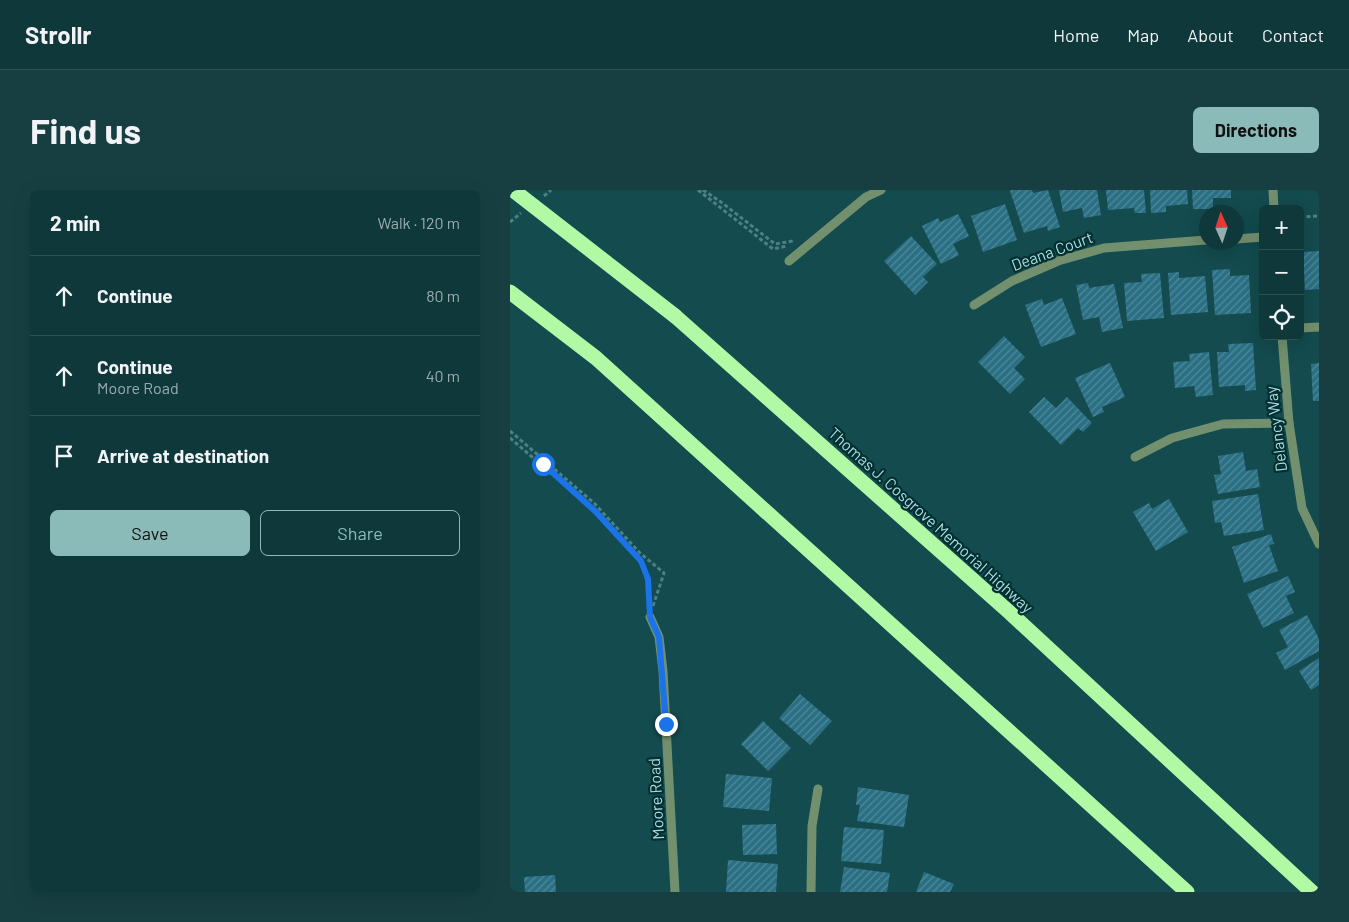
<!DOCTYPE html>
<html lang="en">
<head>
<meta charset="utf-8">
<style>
	body { margin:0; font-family:Barlow,sans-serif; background:#173f42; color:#f1f3f6 }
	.controls { position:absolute; right:15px; top:15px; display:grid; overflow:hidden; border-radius:8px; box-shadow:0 5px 20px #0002 }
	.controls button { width:45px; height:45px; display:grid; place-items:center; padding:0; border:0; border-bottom:1px solid #2e5254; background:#0e383a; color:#f1f3f6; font:25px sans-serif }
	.compass { position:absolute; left:689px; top:15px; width:45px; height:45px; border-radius:50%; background:#0e383a; box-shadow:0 5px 20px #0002; rotate:357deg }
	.stop { position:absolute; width:15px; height:15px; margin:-11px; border:4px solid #1a73e8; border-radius:50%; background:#fff }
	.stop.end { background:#1a73e8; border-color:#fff; box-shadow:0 1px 5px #0008 }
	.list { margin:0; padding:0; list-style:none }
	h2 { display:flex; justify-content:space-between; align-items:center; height:65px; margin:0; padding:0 20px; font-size:21px }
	h2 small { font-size:16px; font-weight:400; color:#9bacaf }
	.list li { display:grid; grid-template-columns:32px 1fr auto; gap:15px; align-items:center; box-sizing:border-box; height:80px; padding:0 20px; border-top:1px solid #2e5254 }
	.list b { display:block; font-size:19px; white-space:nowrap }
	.list p { margin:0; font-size:16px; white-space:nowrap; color:#9bacaf }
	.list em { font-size:16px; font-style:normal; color:#9bacaf }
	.actions { display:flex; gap:10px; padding:15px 20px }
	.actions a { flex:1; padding:11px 0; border:1px solid #8bbbb9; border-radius:8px; text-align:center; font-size:18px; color:#8bbbb9 }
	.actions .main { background:#8bbbb9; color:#111 }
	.icon { flex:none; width:28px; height:28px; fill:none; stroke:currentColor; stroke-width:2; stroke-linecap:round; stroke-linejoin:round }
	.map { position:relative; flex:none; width:809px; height:702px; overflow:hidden; border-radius:8px }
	header { display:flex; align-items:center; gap:30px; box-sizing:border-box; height:70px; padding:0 25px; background:#0e383a; border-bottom:1px solid #2e5254 }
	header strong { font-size:24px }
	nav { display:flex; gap:28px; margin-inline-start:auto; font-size:18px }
	.intro { display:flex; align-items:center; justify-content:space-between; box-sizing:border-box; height:120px; padding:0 30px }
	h1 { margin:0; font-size:35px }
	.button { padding:12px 22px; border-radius:8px; background:#8bbbb9; color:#111; font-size:18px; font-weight:700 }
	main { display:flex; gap:30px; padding:0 30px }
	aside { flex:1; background:#0e383a; border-radius:8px; box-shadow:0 5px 20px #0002 }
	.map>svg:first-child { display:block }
</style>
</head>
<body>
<header>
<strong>Strollr</strong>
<nav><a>Home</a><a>Map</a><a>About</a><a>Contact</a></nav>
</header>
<div class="intro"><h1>Find us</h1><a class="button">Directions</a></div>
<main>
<aside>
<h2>2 min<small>Walk · 120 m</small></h2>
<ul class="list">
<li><svg class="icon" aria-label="ahead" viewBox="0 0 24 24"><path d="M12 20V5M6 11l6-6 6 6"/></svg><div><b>Continue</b></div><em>80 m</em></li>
<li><svg class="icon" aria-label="ahead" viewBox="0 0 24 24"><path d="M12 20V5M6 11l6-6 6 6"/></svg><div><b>Continue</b><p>Moore Road</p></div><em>40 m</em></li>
<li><svg class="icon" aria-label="arrive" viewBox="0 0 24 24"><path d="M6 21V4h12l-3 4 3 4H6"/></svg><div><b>Arrive at destination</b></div></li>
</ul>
<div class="actions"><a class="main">Save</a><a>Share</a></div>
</aside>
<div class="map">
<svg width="809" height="702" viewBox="0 0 809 702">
	<defs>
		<pattern id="building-hatch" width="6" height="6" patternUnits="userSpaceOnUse" patternTransform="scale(1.25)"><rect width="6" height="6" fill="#2a6f83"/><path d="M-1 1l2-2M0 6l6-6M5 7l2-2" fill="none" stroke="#508a9a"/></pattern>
	</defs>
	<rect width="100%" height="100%" fill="#134b4e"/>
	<!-- building -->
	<g fill="url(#building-hatch)">
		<path d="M 502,0 L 522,0 L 523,3 L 538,0 L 550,37 L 538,41 L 537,36 L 514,43 L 500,1 Z"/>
		<path d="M 549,0 L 587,0 L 591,25 L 574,28 L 572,18 L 553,22 Z"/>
		<path d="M 596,0 L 634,0 L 636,23 L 625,23 L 624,18 L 598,20 Z"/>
		<path d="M 640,0 L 677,0 L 678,14 L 656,16 L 656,22 L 641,23 Z"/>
		<path d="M 682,0 L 721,0 L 721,8 L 703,8 L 703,19 L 683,19 Z"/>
		<path d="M 495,14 L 507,50 L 473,62 L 461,26 Z"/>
		<path d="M 448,24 L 459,46 L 443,54 L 449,65 L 431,74 L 412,36 L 428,28 L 430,32 Z"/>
		<path d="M 401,46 L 427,74 L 413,87 L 418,92 L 405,105 L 374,71 Z"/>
		<path d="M 809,61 L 809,99 L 795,100 L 793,62 Z"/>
		<path d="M 720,79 L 720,86 L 739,85 L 741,123 L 705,125 L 702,80 Z"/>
		<path d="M 669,82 L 669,88 L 695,86 L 698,122 L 661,125 L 658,83 Z"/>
		<path d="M 650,83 L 654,128 L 617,131 L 614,93 L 632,92 L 631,84 Z"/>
		<path d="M 578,93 L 579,98 L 604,94 L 613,138 L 592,142 L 589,127 L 573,130 L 566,95 Z"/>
		<path d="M 552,108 L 566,144 L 531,157 L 515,115 L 532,109 L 534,115 Z"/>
		<path d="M 494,146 L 515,167 L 504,178 L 515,189 L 500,204 L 468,172 Z"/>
		<path d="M 743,153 L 746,200 L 735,201 L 735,195 L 709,197 L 707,162 L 719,162 L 718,154 Z"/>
		<path d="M 699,162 L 703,205 L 686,207 L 684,196 L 665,198 L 663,172 L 680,171 L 679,164 Z"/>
		<path d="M 600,173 L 615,207 L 592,217 L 594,222 L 583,227 L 565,188 Z"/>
		<path d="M 809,173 L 809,211 L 803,211 L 801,174 Z"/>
		<path d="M 534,207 L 546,218 L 557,207 L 582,233 L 573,242 L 568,238 L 551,255 L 519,222 Z"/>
		<path d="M 733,262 L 736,281 L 747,279 L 750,297 L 708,304 L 704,285 L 711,284 L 708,266 Z"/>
		<path d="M 748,304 L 754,340 L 714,346 L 711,332 L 705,333 L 702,311 Z"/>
		<path d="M 659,309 L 678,342 L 646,361 L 623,322 L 639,313 L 642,319 Z"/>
		<path d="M 761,344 L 764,354 L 759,355 L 768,381 L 734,393 L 722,357 Z"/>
		<path d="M 778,386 L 785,402 L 776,406 L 784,423 L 753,438 L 737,404 Z"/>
		<path d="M 797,425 L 809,449 L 809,461 L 775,480 L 766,463 L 778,457 L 769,440 Z"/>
		<path d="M 809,468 L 809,495 L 801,500 L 789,481 Z"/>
		<path d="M 290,504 L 322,531 L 300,555 L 269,528 Z"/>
		<path d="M 253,531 L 281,558 L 258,581 L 231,554 Z"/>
		<path d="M 216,584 L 262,588 L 259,621 L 213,617 Z"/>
		<path d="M 348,597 L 399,605 L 394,637 L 347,631 L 350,615 L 346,615 Z"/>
		<path d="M 266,634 L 267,664 L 233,665 L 232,635 Z"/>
		<path d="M 334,637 L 374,640 L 371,674 L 331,671 Z"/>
		<path d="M 218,670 L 268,674 L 266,702 L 216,702 Z"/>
		<path d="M 334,677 L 380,683 L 377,702 L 330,702 Z"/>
		<path d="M 414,682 L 444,694 L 440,702 L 406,702 Z"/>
		<path d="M 45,685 L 46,702 L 15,702 L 14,687 Z"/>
	</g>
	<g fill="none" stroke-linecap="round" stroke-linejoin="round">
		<!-- path -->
		<g stroke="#4c8083" stroke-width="3" stroke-dasharray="4 2.5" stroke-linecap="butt">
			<path d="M 188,0 L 263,59 L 277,56"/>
			<path d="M 193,0 L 211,12 L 265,54 L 283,51"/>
			<path d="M 34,6 L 41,0"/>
			<path d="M 790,27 L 809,26"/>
			<path d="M 0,32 L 11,23"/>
			<path d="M 0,241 L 84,313 L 130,363 L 154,383 L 143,416"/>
			<path d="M 0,248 L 85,321 L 131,371 L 138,389 L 139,416"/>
		</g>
		<!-- minor -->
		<g stroke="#73906e" stroke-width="9">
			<path d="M 763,0 L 764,19"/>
			<path d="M 726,49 L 753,47"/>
			<path d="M 279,71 L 356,7 L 371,0"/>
			<path d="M 464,115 L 502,91 L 548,71 L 594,58 L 696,50"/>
			<path d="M 790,138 L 809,137"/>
			<path d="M 772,146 L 779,233 L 792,318 L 809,354"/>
			<path d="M 625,267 L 662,248 L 713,234 L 779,233"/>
			<path d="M 140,427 L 149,447 L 153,481 L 165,702"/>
			<path d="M 301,702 L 302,636 L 308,599"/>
		</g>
		<!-- highway -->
		<g stroke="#b1f9a5" stroke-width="15">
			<path d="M 0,102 L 86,168 L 677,702"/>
			<path d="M 165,126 L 498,421 L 802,702"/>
		</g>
		<!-- highway-bridge -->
		<path stroke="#b1f9a5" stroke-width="15" d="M 3,0 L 165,126"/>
	</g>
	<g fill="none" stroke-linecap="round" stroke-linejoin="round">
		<!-- route -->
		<path stroke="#1a73e8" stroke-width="6" d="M 33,274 L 85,321 L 131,371 L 138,389 L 140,427 L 149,447 L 156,534"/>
	</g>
	<g text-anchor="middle" stroke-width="4.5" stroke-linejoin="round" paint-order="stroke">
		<!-- street labels -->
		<g font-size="16" fill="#afdcdf" stroke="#013032">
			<text transform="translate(542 61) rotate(-20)" y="6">Deana Court</text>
			<text transform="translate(766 239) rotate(-97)" y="6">Delancy Way</text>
			<text transform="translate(421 330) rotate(42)" y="6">Thomas J. Cosgrove Memorial Highway</text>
			<text transform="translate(146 609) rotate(-93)" y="6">Moore Road</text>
		</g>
	</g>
</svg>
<div class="controls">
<button>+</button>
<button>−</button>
<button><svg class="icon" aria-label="locate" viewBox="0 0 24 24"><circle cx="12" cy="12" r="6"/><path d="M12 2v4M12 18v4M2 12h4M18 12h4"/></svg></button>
</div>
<svg class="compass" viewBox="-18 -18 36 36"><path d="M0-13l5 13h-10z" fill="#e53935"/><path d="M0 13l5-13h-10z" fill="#9bacaf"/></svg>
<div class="stop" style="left:33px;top:274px"></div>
<div class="stop end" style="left:156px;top:534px"></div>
</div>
</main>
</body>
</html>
